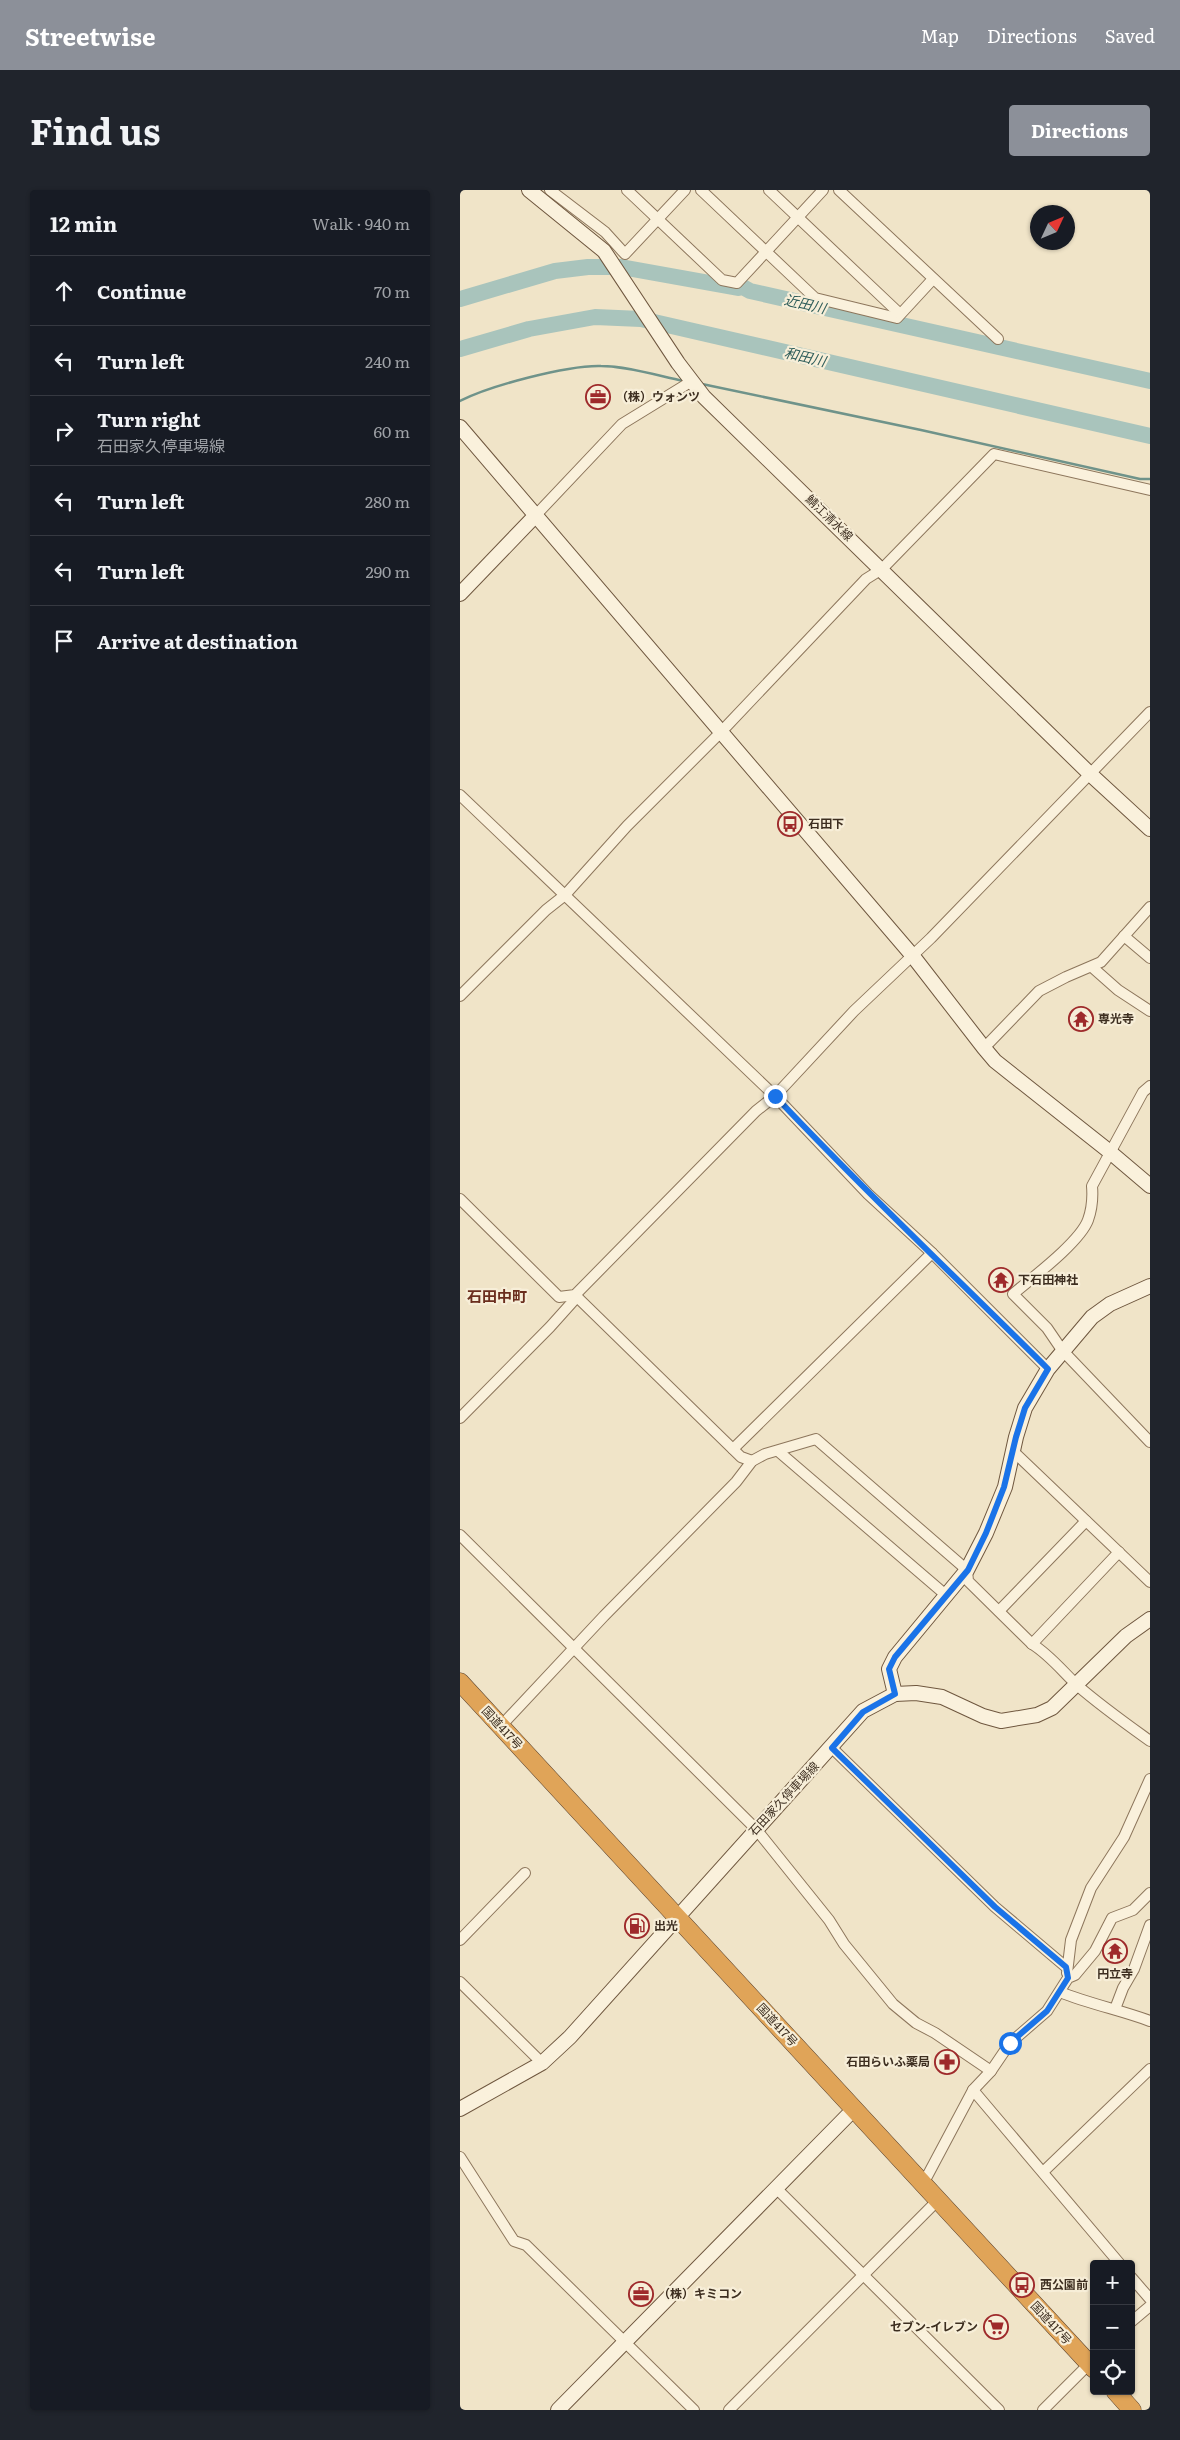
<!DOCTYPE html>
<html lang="en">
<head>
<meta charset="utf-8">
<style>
	body { margin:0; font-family:Literata,"Noto Sans JP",serif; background:#20242c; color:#f1f3f6 }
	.controls { position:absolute; right:15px; bottom:15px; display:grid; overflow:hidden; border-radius:5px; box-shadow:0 1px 4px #0004 }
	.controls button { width:45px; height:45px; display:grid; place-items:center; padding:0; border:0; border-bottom:1px solid #363941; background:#171b24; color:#f1f3f6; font:25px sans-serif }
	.compass { position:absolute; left:570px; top:15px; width:45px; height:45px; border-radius:50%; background:#171b24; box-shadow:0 1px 4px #0004; rotate:46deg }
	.stop { position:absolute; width:15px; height:15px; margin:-11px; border:4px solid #1a73e8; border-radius:50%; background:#fff }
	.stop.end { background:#1a73e8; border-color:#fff; box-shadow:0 1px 5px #0008 }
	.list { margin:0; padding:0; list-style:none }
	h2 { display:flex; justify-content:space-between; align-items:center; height:65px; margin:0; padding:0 20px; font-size:21px }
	h2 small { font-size:16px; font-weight:400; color:#9ea1a6 }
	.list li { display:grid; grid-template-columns:32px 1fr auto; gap:15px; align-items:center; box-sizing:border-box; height:70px; padding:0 20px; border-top:1px solid #363941 }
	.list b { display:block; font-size:19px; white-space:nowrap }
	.list p { margin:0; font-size:16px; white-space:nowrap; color:#9ea1a6 }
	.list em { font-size:16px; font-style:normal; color:#9ea1a6 }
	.icon { flex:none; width:28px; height:28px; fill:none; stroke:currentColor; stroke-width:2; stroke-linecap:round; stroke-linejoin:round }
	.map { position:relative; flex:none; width:690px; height:2220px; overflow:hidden; border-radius:5px }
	header { display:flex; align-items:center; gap:30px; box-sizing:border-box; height:70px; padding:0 25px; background:#8c9099; color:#fff }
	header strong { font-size:24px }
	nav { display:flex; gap:28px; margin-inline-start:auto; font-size:18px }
	.intro { display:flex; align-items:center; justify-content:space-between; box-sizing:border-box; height:120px; padding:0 30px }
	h1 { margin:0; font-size:35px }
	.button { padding:12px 22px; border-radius:5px; background:#8c9099; color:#fff; font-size:18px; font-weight:700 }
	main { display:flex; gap:30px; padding:0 30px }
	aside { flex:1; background:#171b24; border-radius:5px; box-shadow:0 1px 4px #0004 }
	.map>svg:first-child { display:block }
</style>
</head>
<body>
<header>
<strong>Streetwise</strong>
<nav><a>Map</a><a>Directions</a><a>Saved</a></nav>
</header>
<div class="intro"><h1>Find us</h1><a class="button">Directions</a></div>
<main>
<aside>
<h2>12 min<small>Walk · 940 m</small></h2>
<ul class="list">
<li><svg class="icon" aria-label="ahead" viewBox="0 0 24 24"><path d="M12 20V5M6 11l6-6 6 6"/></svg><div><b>Continue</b></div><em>70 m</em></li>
<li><svg class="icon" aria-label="left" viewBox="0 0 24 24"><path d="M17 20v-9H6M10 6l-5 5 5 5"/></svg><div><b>Turn left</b></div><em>240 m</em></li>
<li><svg class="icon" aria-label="right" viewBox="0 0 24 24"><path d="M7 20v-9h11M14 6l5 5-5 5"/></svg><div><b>Turn right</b><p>石田家久停車場線</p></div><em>60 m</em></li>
<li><svg class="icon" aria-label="left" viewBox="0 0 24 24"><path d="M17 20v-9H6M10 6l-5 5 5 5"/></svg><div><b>Turn left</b></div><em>280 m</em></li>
<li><svg class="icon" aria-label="left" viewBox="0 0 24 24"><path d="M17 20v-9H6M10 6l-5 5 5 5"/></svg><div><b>Turn left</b></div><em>290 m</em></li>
<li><svg class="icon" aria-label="arrive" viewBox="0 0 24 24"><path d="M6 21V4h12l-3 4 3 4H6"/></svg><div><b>Arrive at destination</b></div></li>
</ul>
</aside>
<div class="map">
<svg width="690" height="2220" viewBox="0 0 690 2220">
	<rect width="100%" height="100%" fill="#f0e4c8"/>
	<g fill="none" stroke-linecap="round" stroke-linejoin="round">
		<!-- stream -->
		<g stroke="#6f938a" stroke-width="2.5">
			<path d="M 242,194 L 461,240 L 680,289 L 690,289"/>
			<path d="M 0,211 C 29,196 107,175 141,176 C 167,176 199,186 224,191"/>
		</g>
		<!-- river -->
		<g stroke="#a9c4bc" stroke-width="16">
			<path d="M 0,109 L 95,81 L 128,77 L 161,77 L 278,98 L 281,96 L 290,101 L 690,191"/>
			<path d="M 0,159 L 69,139 L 135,127 L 181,129 L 690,246"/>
		</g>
		<defs>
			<g id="street">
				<path d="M 90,0 L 145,42 L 165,64 L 225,0"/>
				<path d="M 167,0 L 262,90 L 277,93 L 363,0"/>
				<path d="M 241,0 L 355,108 L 437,128 L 473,89"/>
				<path d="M 309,0 L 440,124"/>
				<path d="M 379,0 L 538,149"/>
				<path d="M 75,326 L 162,234 L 232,191"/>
				<path d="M 0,605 L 315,906 L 408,1004 L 472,1063 L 588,1179"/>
				<path d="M 664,746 L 690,768"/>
				<path d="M 632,777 L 658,800 L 690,821"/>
				<path d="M 0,806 L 86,720 L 105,705 L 167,636 L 261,542 L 406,389 L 422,379 L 534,264 L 690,300"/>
				<path d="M 524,858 L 579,801 L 606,787 L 641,772 L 690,717"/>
				<path d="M 690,896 L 683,902 L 632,996 C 633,1008 632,1019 628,1030 C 620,1052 572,1088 553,1104 L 587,1138 L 602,1160 L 690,1252"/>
				<path d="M 0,1009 L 99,1107 L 115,1105 L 296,921 L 315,906 L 394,821 L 471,748 L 690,522"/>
				<path d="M 115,1105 L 281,1267 L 292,1271"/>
				<path d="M 0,1228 L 90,1137 L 116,1108"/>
				<path d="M 273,1259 L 472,1063"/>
				<path d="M 318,1261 L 487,1406"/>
				<path d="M 553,1261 L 690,1392"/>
				<path d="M 0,1345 L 296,1639 L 369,1730 L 384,1754 L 433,1814 L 456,1833 L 475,1843 L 531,1881"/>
				<path d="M 539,1421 L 626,1331"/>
				<path d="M 572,1454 L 659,1362"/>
				<path d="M 41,1536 L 144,1426 L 276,1292 L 292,1271 L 305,1264 L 356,1249 L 507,1380 L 508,1391 L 572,1454 C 590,1465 603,1482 618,1496 C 641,1516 665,1533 690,1551"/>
				<path d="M 371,1557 L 535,1717 L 606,1777"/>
				<path d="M 0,1750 L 65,1683"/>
				<path d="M 607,1783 L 611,1750 L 631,1698 L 664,1647 L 690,1589"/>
				<path d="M 0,1792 L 82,1873"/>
				<path d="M 600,1802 C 630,1814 660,1820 690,1831"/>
				<path d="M 655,1819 L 663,1798 L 674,1779 L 690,1735"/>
				<path d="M 513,1900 L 660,2074"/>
				<path d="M 0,1967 L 54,2051 L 66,2055 L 234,2220"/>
				<path d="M 583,1982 L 690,1879"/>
				<path d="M 463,1994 L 513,1900 L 531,1881 L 550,1853 L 587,1821 L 608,1788 L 615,1785 L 635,1761 L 652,1728 L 673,1720 L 690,1703"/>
				<path d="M 316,1998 L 539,2220"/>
				<path d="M 671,2087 L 690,2109"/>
				<path d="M 671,2132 L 690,2116"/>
				<path d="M 269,2220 L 478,2010"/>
				<path d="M 583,2220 L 632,2171"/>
			</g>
			<g id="secondary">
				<path d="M 69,0 L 144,61 L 218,173 L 244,207 L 629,583 L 690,639"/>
				<path d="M 0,237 L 452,765 L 524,858 L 535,871 L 650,962 L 690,996"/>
				<path d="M 0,404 L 75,326"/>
				<path d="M 435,1504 L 429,1479 L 435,1467 L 507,1380 L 526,1343 L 545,1297 L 556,1247 L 565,1218 L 588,1179 L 632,1127 L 650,1114 L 690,1096"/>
				<path d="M 0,1919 L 82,1873 L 110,1847 L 403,1521 L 435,1504 L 456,1503 L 482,1507 L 523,1526 L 541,1531 L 577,1525 L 592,1518 L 666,1446 L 690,1429"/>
				<path d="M 98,2220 L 394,1919"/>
			</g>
			<g id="highway">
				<path d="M 0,1492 L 634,2179"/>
				<path d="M 655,2201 L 672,2220"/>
			</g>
		</defs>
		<!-- street casing -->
		<use href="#street" stroke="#8d765c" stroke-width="12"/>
		<!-- secondary casing -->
		<use href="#secondary" stroke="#6f573f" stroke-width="16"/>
		<!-- highway casing -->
		<use href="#highway" stroke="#5b4430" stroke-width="19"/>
		<!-- street -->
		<use href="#street" stroke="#faf1dc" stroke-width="10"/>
		<!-- secondary -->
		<use href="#secondary" stroke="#faf1dc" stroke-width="14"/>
		<!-- highway -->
		<use href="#highway" stroke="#e0a458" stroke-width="18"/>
	</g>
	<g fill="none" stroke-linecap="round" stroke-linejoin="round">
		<!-- route -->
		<path stroke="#1a73e8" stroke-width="6" d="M 315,906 C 403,1000 497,1088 588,1179 L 565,1218 L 556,1247 L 544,1297 L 526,1343 L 508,1380 L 435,1467 L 429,1479 L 435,1504 L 403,1522 L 372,1558 L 535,1717 L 606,1777 L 608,1788 L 587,1821 L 550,1853"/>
	</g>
	<!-- icons -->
	<defs>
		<symbol id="office-ring" viewBox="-11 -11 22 22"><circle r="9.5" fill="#f7eed8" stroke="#9e2a2b" stroke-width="1.5"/><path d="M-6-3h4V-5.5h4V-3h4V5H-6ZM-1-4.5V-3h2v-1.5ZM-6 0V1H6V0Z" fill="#9e2a2b"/></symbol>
		<symbol id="bus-ring" viewBox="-11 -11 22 22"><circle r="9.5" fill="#f7eed8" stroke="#9e2a2b" stroke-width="1.5"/><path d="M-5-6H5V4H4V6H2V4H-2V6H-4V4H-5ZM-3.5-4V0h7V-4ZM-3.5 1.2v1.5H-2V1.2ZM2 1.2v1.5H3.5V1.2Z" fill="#9e2a2b"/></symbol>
		<symbol id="temple-ring" viewBox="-11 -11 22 22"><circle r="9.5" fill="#f7eed8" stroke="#9e2a2b" stroke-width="1.5"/><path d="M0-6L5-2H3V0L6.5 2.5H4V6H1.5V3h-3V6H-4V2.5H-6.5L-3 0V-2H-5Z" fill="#9e2a2b"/></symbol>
		<symbol id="fuel-ring" viewBox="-11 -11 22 22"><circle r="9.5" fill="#f7eed8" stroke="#9e2a2b" stroke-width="1.5"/><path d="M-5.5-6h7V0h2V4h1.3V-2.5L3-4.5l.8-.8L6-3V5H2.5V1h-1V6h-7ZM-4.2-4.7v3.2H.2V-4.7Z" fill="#9e2a2b"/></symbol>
		<symbol id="pharmacy-ring" viewBox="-11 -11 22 22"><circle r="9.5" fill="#f7eed8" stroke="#9e2a2b" stroke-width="1.5"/><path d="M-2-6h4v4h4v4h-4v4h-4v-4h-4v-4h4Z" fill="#9e2a2b"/></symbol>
		<symbol id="supermarket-ring" viewBox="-11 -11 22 22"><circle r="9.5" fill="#f7eed8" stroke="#9e2a2b" stroke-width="1.5"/><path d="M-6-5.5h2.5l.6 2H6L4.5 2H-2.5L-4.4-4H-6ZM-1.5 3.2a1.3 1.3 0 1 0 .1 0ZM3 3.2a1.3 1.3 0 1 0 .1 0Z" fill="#9e2a2b"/></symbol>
	</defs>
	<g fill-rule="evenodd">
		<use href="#office-ring" x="124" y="193" width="28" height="28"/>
		<use href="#bus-ring" x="316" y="620" width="28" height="28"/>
		<use href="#temple-ring" x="607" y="815" width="28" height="28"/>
		<use href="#temple-ring" x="527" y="1076" width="28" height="28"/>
		<use href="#fuel-ring" x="163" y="1722" width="28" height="28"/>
		<use href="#temple-ring" x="641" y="1747" width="28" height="28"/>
		<use href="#pharmacy-ring" x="473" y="1858" width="28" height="28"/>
		<use href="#bus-ring" x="548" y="2081" width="28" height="28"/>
		<use href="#office-ring" x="167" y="2090" width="28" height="28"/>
		<use href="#supermarket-ring" x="522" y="2123" width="28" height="28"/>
	</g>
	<g text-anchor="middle" stroke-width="4.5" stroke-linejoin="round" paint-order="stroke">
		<!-- poi labels -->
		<g font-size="12" font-weight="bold" fill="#3d2e20" stroke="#f7eed8" text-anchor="start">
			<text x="156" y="211">（株）ウォンツ</text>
			<text x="348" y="638">石田下</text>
			<text x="638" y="833">専光寺</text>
			<text x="558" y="1094">下石田神社</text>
			<text x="194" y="1740">出光</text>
			<text x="655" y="1788" text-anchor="middle">円立寺</text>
			<text x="470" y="1876" text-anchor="end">石田らいふ薬局</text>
			<text x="580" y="2099">西公園前</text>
			<text x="198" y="2108">（株）キミコン</text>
			<text x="518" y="2141" text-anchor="end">セブン-イレブン</text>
		</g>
		<!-- street labels -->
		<g font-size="12" fill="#3d2e20" stroke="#f7eed8">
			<text transform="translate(369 328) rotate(44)" y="4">鯖江清水線</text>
			<text transform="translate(42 1538) rotate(47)" y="4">国道417号</text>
			<text transform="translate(324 1609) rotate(-47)" y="4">石田家久停車場線</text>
			<text transform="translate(317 1835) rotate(47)" y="4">国道417号</text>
			<text transform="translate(591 2133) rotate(47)" y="4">国道417号</text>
		</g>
		<!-- water labels -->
		<g font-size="14" font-style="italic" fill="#2f5d5a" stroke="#f7eed8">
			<text transform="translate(345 114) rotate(13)" y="5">近田川</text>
			<text transform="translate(345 167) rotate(13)" y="5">和田川</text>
		</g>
		<!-- quarter labels -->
		<g font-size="15" font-weight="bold" fill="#6b2e1e" stroke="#f7eed8">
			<text x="37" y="1112">石田中町</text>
		</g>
	</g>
</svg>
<div class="controls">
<button>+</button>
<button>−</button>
<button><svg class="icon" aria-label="locate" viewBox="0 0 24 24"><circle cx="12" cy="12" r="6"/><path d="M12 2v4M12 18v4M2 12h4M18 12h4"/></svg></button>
</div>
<svg class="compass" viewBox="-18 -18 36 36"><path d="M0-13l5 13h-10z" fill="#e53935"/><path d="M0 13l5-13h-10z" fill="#9ea1a6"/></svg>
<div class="stop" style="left:550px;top:1853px"></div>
<div class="stop end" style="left:315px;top:906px"></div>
</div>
</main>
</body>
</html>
